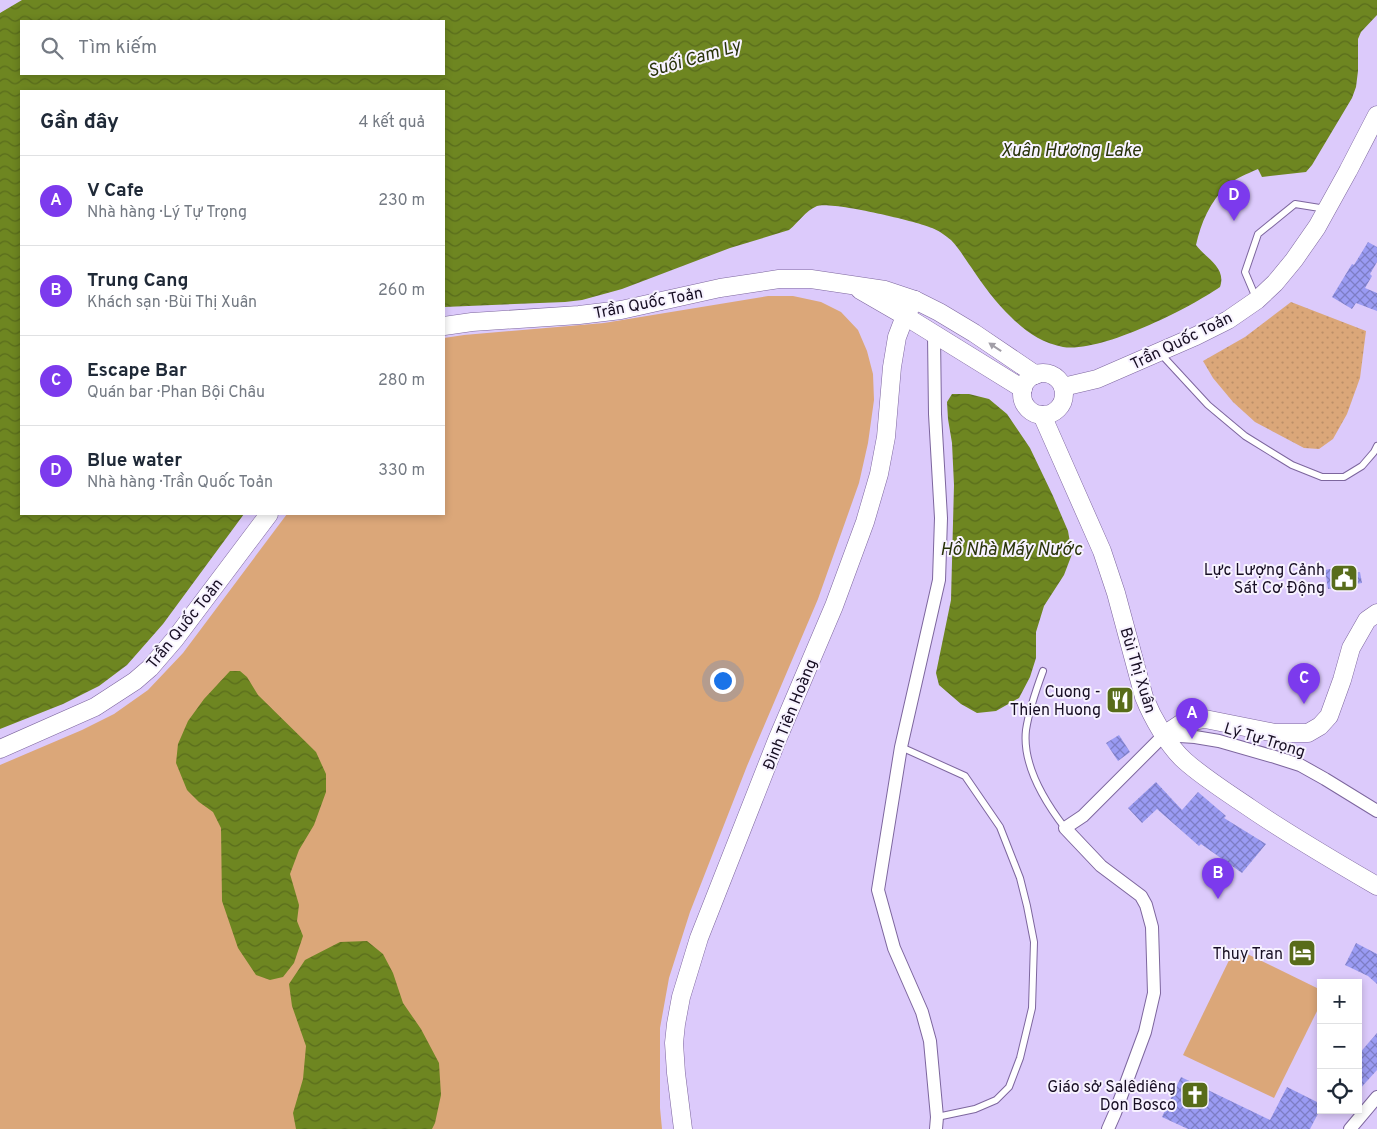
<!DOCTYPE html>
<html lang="vi">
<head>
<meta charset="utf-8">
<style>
	body { margin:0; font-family:Overpass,sans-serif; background:#f6f6f7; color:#1f2937 }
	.controls { position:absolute; right:15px; bottom:15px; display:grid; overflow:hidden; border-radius:0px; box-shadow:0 2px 8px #0003 }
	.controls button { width:45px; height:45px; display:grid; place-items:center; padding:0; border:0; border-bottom:1px solid #e0e1e3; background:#fff; color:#1f2937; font:25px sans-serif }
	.you { position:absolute; left:722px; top:680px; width:18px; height:18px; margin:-12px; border:4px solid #fff; border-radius:50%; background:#1a73e8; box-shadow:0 0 0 8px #1a73e833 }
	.badge { display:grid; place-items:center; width:32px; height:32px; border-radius:50%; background:#7c3aed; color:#fff; font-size:16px; font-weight:700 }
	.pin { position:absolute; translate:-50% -41px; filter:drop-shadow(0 1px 2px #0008) }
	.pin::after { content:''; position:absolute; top:26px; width:18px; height:15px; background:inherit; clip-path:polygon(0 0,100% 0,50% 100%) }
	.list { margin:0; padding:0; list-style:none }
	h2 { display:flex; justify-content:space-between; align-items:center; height:65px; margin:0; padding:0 20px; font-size:21px }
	h2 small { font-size:16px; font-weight:400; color:#747a83 }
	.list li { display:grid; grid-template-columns:32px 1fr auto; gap:15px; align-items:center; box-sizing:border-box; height:90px; padding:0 20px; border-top:1px solid #e0e1e3 }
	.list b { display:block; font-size:19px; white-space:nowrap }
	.list p { margin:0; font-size:16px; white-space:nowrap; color:#747a83 }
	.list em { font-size:16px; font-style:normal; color:#747a83 }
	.icon { flex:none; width:28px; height:28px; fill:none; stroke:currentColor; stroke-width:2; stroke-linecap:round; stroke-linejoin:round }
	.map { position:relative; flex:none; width:1377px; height:1129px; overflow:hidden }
	.search { position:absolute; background:#fff; box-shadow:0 2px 8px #0003; left:20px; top:20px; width:425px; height:55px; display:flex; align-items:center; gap:12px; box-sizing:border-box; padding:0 18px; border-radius:0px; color:#747a83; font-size:19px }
	.panel { position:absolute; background:#fff; box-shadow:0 2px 8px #0003; left:20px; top:90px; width:425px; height:425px; border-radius:0px }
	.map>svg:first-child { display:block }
</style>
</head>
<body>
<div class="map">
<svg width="1377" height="1129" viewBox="0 0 1377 1129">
	<defs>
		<pattern id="park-dots" width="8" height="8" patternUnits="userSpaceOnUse" patternTransform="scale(1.25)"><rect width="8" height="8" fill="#dba779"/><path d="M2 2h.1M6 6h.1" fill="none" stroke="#bb8f68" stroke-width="1.8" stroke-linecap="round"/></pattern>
		<pattern id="water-waves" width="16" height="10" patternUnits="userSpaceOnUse" patternTransform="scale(1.25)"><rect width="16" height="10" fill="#6e8621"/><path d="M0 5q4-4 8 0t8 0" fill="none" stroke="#596c1c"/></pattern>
		<pattern id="building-cross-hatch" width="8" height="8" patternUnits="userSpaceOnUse" patternTransform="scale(1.25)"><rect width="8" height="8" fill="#9a9bf3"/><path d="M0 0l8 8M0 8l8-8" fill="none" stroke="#7d7dc4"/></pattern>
	</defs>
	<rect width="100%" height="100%" fill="#dccafb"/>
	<!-- green -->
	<g fill="#dba779">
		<path d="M 768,296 L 793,296 L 821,302 L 841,312 L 858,330 L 867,351 L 873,374 L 874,400 L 868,443 L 859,483 L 818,599 L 747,766 L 690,912 L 669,978 L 660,1028 L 660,1108 L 662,1129 L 0,1129 L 0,765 L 82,730 L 114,714 L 148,690 L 183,653 L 287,514 L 444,514 L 444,338 L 464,335 L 604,323 Z"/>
		<path d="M 1235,948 L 1321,990 L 1321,1003 L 1274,1098 L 1183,1055 Z"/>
	</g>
	<!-- park -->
	<path fill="url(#park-dots)" d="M 1291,302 L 1366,331 L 1360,378 L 1347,414 L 1333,439 L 1319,449 L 1304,448 L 1255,422 L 1233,402 L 1213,378 L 1203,361 L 1245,337 Z"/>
	<!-- water -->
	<g fill="url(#water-waves)" fill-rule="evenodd">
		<path d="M 22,0 L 1377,0 L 1377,15 L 1361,32 L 1358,39 L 1358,71 L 1356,87 L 1352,98 L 1312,165 L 1306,172 L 1262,177 L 1258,169 C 1247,174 1235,178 1227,186 C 1210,201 1201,223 1196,245 C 1205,258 1227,267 1220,287 C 1188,309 1101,353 1063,347 C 1042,343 1026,332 1011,317 C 996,303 983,285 971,267 C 965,259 959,248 951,240 C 946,236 938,230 932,228 C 916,221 831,201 817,206 C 805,211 799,222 789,230 L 730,248 L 622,289 L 582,300 L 565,302 L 444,307 L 444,91 L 21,91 L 21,514 L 244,514 L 163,624 L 127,665 L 99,686 L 63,704 L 0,729 L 0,13 ZM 444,21 L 444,74 L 21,74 L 21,21 Z"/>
		<path d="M 952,394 L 969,394 L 989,399 L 1007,414 L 1030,448 L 1053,496 L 1068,531 L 1072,554 L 1064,575 L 1044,606 L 1036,632 L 1036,658 L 1030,677 L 1019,698 L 996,711 L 977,713 L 961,704 L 939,685 L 936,673 L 951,600 L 954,485 L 952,443 L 948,419 L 947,402 Z"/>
		<path d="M 230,671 L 240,671 L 247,677 L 258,695 L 316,752 L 326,774 L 326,792 L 314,825 L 299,850 L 290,874 L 299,905 L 297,921 L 303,936 L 294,963 L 283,977 L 270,980 L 256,975 L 238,948 L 222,901 L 221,828 L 213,812 L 199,802 L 187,790 L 176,763 L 178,744 L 188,721 L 204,699 Z"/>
		<path d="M 367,941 L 383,954 L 393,973 L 403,1003 L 421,1029 L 439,1063 L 441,1095 L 435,1123 L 432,1129 L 296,1129 L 293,1113 L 303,1079 L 306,1046 L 292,1006 L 289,984 L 305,960 L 340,942 Z"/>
	</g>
	<!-- building -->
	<g fill="url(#building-cross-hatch)">
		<path d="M 1368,242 L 1377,247 L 1377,262 L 1370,274 L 1372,276 L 1365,288 L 1377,293 L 1377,311 L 1356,303 L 1352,309 L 1332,297 L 1352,264 L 1354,265 Z"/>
		<path d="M 1353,565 L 1354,573 L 1360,572 L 1362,583 L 1328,589 L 1325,570 Z"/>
		<path d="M 1119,735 L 1130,752 L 1118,761 L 1106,743 Z"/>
		<path d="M 1156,782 L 1182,810 L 1198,792 L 1226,816 L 1224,818 L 1266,844 L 1242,873 L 1201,844 L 1199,846 L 1157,809 L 1142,823 L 1128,808 Z"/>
		<path d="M 1356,943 L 1377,954 L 1377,984 L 1368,976 L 1345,965 Z"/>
		<path d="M 1377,1033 L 1377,1070 L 1358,1091 L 1358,1055 Z"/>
		<path d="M 1181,1077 L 1270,1120 L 1287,1087 L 1321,1104 L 1321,1108 L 1310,1129 L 1188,1129 L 1162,1117 Z"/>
	</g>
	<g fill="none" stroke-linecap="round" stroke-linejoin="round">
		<defs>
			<g id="lane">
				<path d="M 1256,298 L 1245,272 L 1258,234 L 1295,204 L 1326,209"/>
				<path d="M 1160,353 L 1208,405 L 1245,436 L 1292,465 L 1322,477 L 1344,477 L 1362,466 L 1374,452 L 1377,446"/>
				<path d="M 1043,671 C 1036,690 1029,710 1026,730 C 1022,765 1045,802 1065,828"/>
				<path d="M 901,747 L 965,776 L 1000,827 L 1020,878 L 1027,906 L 1034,942 L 1032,1008 L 1020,1058 L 1009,1087 L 996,1100 L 975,1109 L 937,1117"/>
			</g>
			<g id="street">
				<path d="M 934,335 L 935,414 L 941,518 L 939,580 L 901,747 L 878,890 L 894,948 L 922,1012 L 930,1041 L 937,1117 L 936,1129"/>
				<path d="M 1108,1129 L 1115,1113 L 1145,1032 L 1154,993 L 1152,927 L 1146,905 L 1141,896 L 1101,866 L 1065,828 L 1083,816 L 1164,735 L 1195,737 L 1219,741 L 1275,757 L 1300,765 L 1325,779 L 1377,811"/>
				<path d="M 1350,1129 L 1377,1097"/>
			</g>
			<g id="secondary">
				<path d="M 860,290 L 905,316 L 1023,389"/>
				<path d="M 444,326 L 472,322 L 579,315 L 621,310 L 720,288 L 779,279 L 811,279 L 885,290 L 915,300 L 939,312 L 974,333 L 1036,375"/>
				<circle cx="1043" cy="394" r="21"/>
				<path d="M 1063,387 L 1097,379 L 1196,336 L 1228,320 L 1257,300 L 1275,283 L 1294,260 L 1317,227 L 1348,171 L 1377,115"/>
				<path d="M 1042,415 L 1102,551 L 1116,593 L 1144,697 C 1152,717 1168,746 1185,761 C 1204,778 1228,793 1250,808 C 1291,836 1334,861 1377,886"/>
				<path d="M 1164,735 L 1182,723 L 1205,719 L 1275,733 L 1308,733 L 1320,726 L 1329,716 L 1342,680 L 1351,648 L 1367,620 L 1377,613"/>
				<path d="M 0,749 L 95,707 L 135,681 L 150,668 L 175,639 L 269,514"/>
				<path d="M 683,1129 L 676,1073 L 674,1043 L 676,1024 L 681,997 L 699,938 L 777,740 L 834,606 L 865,522 L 879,474 L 886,437 L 892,367 L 897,337 L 905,316 L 915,300"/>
			</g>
		</defs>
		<!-- lane casing -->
		<use href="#lane" stroke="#7d669e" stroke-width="8"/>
		<!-- street casing -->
		<use href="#street" stroke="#7d669e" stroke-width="14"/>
		<!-- secondary casing -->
		<use href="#secondary" stroke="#7d669e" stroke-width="19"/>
		<!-- lane -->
		<use href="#lane" stroke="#fff" stroke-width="6"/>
		<!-- street -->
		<use href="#street" stroke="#fff" stroke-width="12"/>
		<!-- secondary -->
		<use href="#secondary" stroke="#fff" stroke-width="18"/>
	</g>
	<!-- one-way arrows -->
	<defs><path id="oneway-solid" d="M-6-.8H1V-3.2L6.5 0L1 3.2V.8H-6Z" transform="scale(1.25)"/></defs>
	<use fill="#a29fa7" href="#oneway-solid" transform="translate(995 347) rotate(-146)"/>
	<!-- icons -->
	<defs>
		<symbol id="civic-square" viewBox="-11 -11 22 22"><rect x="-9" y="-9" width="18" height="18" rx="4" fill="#586c1a" stroke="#f7f2ff"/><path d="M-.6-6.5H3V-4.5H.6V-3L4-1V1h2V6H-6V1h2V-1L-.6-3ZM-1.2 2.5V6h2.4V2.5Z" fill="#fff"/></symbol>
		<symbol id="restaurant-square" viewBox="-11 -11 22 22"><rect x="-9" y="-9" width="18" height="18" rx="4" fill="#586c1a" stroke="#f7f2ff"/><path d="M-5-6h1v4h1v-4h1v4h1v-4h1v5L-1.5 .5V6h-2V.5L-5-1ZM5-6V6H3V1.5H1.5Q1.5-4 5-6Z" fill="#fff"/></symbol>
		<symbol id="hotel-square" viewBox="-11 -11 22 22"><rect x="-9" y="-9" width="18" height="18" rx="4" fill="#586c1a" stroke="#f7f2ff"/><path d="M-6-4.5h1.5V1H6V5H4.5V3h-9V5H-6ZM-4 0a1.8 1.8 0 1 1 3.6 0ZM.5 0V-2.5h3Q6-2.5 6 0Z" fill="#fff"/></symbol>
		<symbol id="church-square" viewBox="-11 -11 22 22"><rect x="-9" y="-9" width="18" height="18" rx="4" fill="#586c1a" stroke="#f7f2ff"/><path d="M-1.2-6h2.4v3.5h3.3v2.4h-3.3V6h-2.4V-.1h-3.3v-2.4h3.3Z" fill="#fff"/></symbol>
	</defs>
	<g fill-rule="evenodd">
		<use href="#civic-square" x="1328" y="562" width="32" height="32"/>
		<use href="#restaurant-square" x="1104" y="684" width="32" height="32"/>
		<use href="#hotel-square" x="1286" y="937" width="32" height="32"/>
		<use href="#church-square" x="1179" y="1079" width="32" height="32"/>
	</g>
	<g text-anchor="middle" stroke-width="4" stroke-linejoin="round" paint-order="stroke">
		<!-- street labels -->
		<g font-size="16" fill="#170e23" stroke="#f7f2ff">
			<text transform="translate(648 302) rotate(-11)" y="6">Trần Quốc Toản</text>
			<text transform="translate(1181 340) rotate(-26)" y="6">Trần Quốc Toản</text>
			<text transform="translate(184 623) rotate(-51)" y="6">Trần Quốc Toản</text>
			<text transform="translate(1139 670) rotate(73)" y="6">Bùi Thị Xuân</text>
			<text transform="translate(789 714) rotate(-68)" y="6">Đinh Tiên Hoàng</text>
			<text transform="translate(1265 739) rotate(17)" y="6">Lý Tự Trọng</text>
		</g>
		<!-- poi labels -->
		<g font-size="16" fill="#170e23" stroke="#f7f2ff" text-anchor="end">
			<text x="1325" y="575">Lực Lượng Cảnh<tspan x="1325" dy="18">Sát Cơ Động</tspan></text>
			<text x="1101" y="697">Cuong -<tspan x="1101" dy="18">Thien Huong</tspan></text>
			<text x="1283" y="959">Thuy Tran</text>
			<text x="1176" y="1092">Giáo sở Salêdiêng<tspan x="1176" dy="18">Don Bosco</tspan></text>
		</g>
		<!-- water labels -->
		<g font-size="18" font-style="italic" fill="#29330a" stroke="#f7f2ff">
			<text transform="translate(694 58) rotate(-16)" y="6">Suối Cam Ly</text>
			<text x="1071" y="156">Xuân Hương Lake</text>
			<text x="1011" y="555">Hồ Nhà Máy Nước</text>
		</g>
	</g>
</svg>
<div class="controls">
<button>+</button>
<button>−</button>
<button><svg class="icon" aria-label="locate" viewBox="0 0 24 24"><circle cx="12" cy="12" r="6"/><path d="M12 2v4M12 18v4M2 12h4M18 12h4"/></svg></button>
</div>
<div class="you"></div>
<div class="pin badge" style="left:1192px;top:739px">A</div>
<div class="pin badge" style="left:1218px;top:899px">B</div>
<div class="pin badge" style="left:1304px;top:704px">C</div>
<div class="pin badge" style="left:1234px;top:221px">D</div>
<div class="search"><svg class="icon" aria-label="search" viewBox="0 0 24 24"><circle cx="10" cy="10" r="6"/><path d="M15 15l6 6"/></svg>Tìm kiếm</div>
<section class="panel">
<h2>Gần đây<small>4 kết quả</small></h2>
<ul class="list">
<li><span class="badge">A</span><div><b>V Cafe</b><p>Nhà hàng · Lý Tự Trọng</p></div><em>230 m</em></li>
<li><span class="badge">B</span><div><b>Trung Cang</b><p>Khách sạn · Bùi Thị Xuân</p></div><em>260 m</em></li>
<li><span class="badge">C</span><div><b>Escape Bar</b><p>Quán bar · Phan Bội Châu</p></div><em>280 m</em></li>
<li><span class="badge">D</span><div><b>Blue water</b><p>Nhà hàng · Trần Quốc Toản</p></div><em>330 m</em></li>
</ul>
</section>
</div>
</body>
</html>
